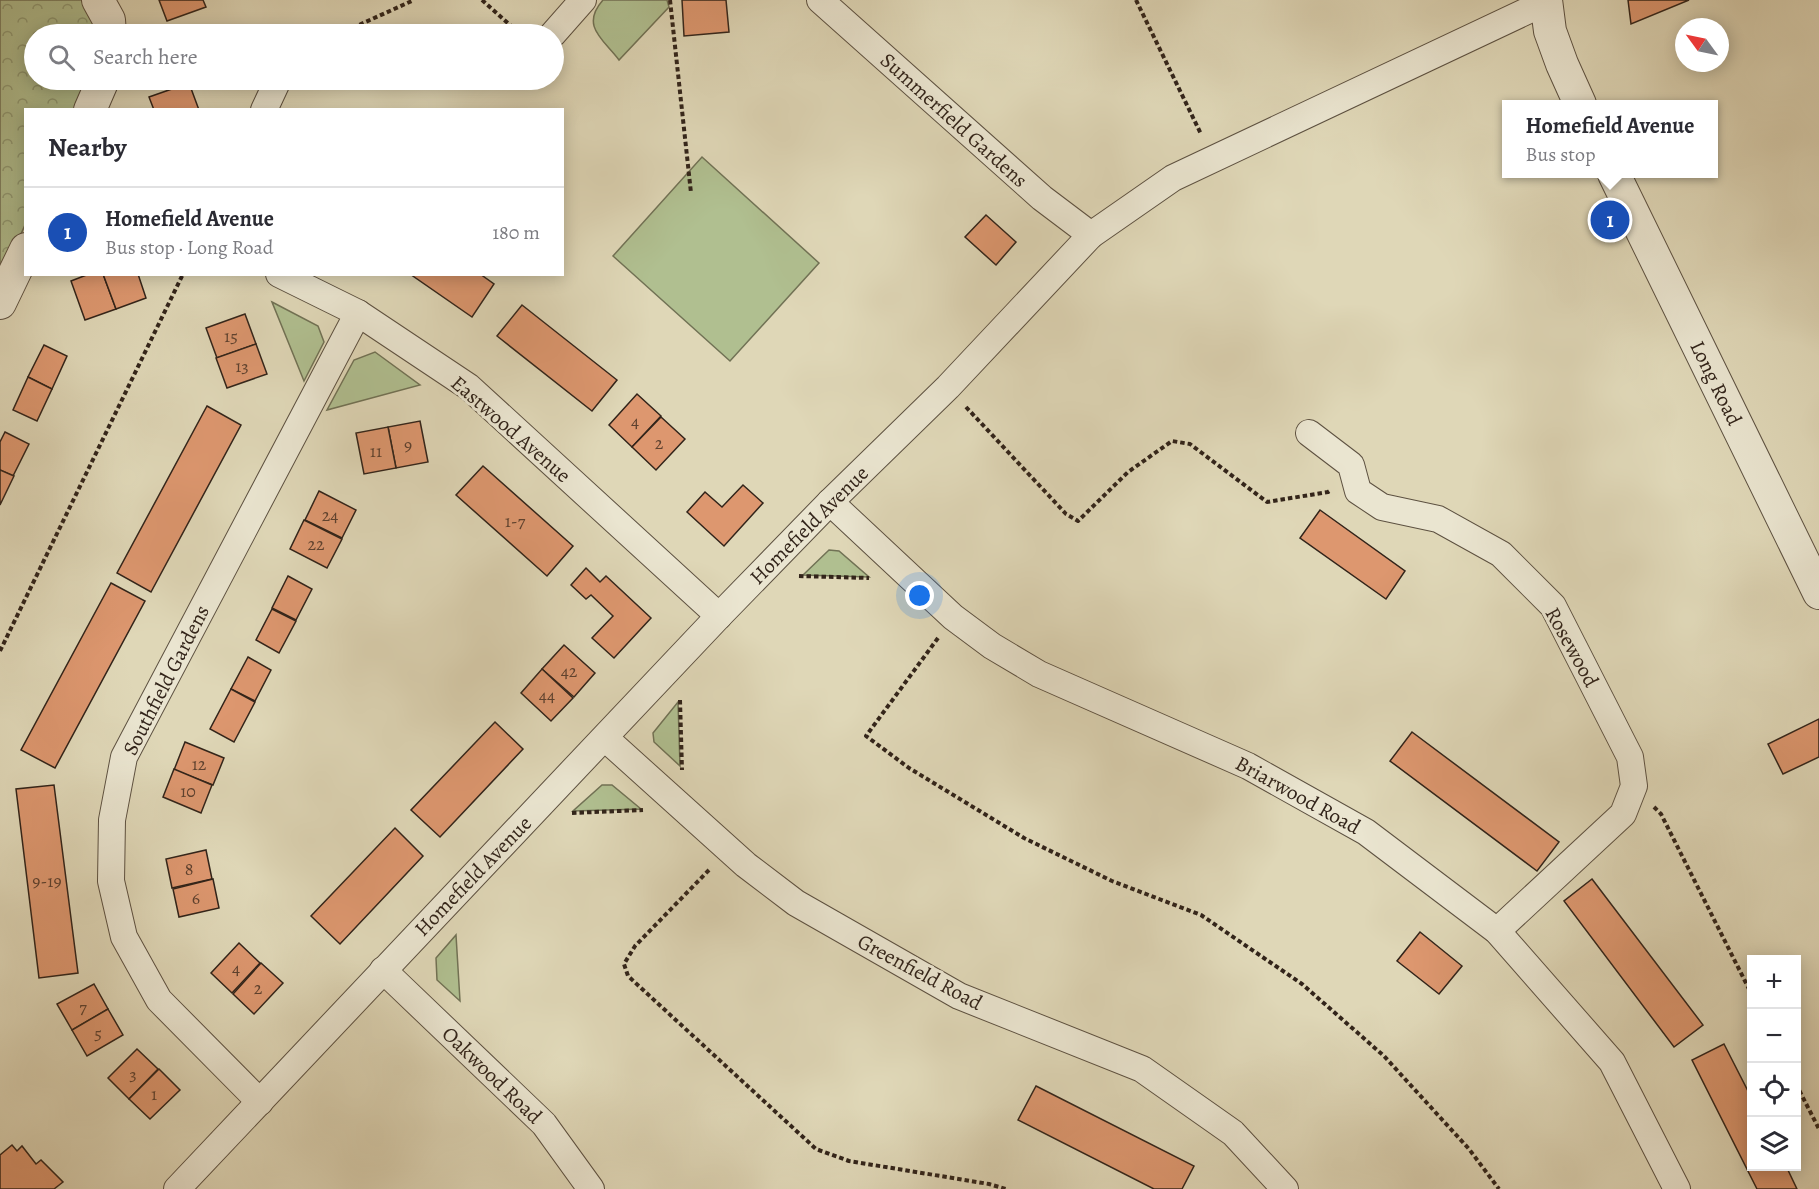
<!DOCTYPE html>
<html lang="en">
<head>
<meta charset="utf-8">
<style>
	body { margin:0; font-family:Alegreya,serif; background:#f7f7f7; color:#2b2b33 }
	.controls { position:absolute; right:18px; bottom:18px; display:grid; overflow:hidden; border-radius:0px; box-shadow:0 3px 15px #0003 }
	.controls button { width:54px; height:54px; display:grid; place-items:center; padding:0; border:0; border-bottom:2px solid #e1e1e2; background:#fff; color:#2b2b33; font:30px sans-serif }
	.compass { position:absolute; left:1675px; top:18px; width:54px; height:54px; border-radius:50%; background:#fff; box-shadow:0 3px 15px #0003; rotate:303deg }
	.you { position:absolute; left:920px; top:596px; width:21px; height:21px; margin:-15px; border:4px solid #fff; border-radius:50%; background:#1a73e8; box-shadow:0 0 0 9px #1a73e833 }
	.badge { display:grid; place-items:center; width:39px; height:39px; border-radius:50%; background:#8f2418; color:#fff; font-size:20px; font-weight:700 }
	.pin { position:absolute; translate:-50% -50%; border:3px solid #fff; box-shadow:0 2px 6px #0006 }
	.popup { position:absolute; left:1502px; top:100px; width:216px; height:78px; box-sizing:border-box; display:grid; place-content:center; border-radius:0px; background:#fff; filter:drop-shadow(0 2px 4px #0005); font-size:20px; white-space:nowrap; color:#7c7c81 }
	.popup b { font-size:22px; color:#2b2b33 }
	.popup::after { content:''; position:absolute; left:50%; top:100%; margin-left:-12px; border:12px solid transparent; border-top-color:#fff }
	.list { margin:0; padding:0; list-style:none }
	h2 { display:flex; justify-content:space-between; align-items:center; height:78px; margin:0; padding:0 24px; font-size:26px }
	h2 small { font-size:20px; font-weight:400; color:#7c7c81 }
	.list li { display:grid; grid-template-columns:39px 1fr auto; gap:18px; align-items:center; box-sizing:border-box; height:90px; padding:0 24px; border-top:2px solid #e1e1e2 }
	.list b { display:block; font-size:22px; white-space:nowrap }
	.list p { margin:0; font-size:20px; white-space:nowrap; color:#7c7c81 }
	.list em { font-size:20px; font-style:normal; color:#7c7c81 }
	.icon { flex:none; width:33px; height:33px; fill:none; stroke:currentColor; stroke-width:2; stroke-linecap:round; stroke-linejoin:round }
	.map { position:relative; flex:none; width:1819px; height:1189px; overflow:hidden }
	.search { position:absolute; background:#fff; box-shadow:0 3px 15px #0003; left:24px; top:24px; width:540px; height:66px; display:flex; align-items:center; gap:15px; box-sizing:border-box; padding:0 21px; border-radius:33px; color:#7c7c81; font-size:22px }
	.panel { position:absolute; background:#fff; box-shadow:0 3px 15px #0003; left:24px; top:108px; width:540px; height:168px; border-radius:0px }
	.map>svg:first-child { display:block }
</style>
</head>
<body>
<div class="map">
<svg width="1819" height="1189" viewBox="0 0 1819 1189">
	<defs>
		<pattern id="park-crowns" width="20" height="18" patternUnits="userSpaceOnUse" patternTransform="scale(1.5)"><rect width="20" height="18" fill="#b0bf90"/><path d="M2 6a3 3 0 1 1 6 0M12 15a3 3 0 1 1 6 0" fill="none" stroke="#909b75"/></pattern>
	</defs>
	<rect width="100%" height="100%" fill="#dfd7b7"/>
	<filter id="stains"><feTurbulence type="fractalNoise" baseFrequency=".00333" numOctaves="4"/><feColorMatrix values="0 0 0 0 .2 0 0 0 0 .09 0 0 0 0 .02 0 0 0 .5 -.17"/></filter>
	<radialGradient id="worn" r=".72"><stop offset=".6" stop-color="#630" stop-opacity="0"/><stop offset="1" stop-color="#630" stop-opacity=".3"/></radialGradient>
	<!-- grass -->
	<g fill="#b0bf90" stroke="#717255" stroke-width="1.5">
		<path d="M 603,0 L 667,0 L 669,7 L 619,60 C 603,39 580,26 603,0 Z"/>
		<path d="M 702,157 L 819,263 L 730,361 L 613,256 Z"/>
		<path d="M 272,302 L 318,326 L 324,342 L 304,381 Z"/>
		<path d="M 375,352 L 420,385 L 327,410 L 354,360 Z"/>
		<path d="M 829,550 L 839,551 L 869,577 L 803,575 Z"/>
		<path d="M 678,702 L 680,766 L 654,742 L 653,733 Z"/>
		<path d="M 602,785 L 612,785 L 641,809 L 573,811 Z"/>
		<path d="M 456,935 L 460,1001 L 437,980 L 436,958 Z"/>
	</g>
	<!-- park -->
	<path fill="url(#park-crowns)" stroke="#717255" stroke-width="1.5" d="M 0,0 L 86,0 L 100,34 L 34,34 L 34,80 L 91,80 L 78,109 L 26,110 L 25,225 L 0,281 Z"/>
	<!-- building -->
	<g fill="#dd976f" stroke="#32241a" stroke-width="1.5">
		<path d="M 159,0 L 203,0 L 206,7 L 167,21 Z"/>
		<path d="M 682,0 L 726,0 L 729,32 L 684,36 Z"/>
		<path d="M 1628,0 L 1689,0 L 1631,24 Z"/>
		<path d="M 189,83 L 199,110 L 154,110 L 149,97 Z"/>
		<path d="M 986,215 L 1016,242 L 996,265 L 965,237 Z"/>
		<path d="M 89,274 L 103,274 L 116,309 L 85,320 L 71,281 Z"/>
		<path d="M 103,274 L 138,274 L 146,298 L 116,309 Z"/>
		<path d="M 410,274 L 480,274 L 494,284 L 472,317 Z"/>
		<path d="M 522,305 L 617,380 L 592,411 L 497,336 Z"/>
		<path d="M 245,314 L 256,344 L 217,358 L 206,328 Z"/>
		<path d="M 256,344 L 267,374 L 227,388 L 216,358 Z"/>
		<path d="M 44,345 L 67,356 L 52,389 L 28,377 Z"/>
		<path d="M 28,377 L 52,389 L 37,421 L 13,410 Z"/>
		<path d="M 637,394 L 661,416 L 632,447 L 609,425 Z"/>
		<path d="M 207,406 L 241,425 L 151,592 L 117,573 Z"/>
		<path d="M 661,417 L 685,439 L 656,470 L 632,447 Z"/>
		<path d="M 420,421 L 428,462 L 396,468 L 388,427 Z"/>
		<path d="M 388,427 L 396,468 L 364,474 L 356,433 Z"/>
		<path d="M 5,432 L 29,444 L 13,476 L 0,470 L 0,442 Z"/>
		<path d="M 483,466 L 573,546 L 547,576 L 456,495 Z"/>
		<path d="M 0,470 L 14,476 L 0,505 Z"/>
		<path d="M 743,485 L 763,503 L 724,546 L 687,512 L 705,492 L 722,507 Z"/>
		<path d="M 319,491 L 356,510 L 342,538 L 305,520 Z"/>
		<path d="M 1320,510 L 1405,571 L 1386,599 L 1300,538 Z"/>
		<path d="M 304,520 L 342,539 L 327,568 L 290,549 Z"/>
		<path d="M 586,568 L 600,582 L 606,576 L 651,618 L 614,658 L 592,638 L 613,616 L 591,595 L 586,599 L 571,585 Z"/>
		<path d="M 288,576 L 312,589 L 296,620 L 272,608 Z"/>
		<path d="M 111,583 L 145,601 L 55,768 L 21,750 Z"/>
		<path d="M 272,609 L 296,621 L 279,653 L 256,640 Z"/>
		<path d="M 564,645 L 595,673 L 574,697 L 542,669 Z"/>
		<path d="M 248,657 L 271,670 L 255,701 L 231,689 Z"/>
		<path d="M 542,669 L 573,698 L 551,721 L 521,693 Z"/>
		<path d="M 231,689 L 255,702 L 234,742 L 210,729 Z"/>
		<path d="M 1819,719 L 1819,757 L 1783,774 L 1768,744 Z"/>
		<path d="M 495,722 L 523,749 L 440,837 L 411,810 Z"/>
		<path d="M 1412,732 L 1559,842 L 1537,871 L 1390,761 Z"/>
		<path d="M 185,742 L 224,758 L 213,785 L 174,770 Z"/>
		<path d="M 174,769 L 212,785 L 201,813 L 163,797 Z"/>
		<path d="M 54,785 L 78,973 L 39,978 L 16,789 Z"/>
		<path d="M 395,828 L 423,856 L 340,944 L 311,916 Z"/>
		<path d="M 206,850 L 212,879 L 172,888 L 166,859 Z"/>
		<path d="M 213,879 L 219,908 L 179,917 L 173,889 Z"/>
		<path d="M 1592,879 L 1703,1025 L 1674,1047 L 1564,901 Z"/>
		<path d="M 1420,932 L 1462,966 L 1439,994 L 1397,961 Z"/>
		<path d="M 239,943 L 260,963 L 232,993 L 211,973 Z"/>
		<path d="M 261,963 L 283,983 L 254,1014 L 233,994 Z"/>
		<path d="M 94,984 L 108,1009 L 72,1030 L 57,1004 Z"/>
		<path d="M 108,1009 L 123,1035 L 87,1056 L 72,1030 Z"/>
		<path d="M 1724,1044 L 1752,1099 L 1752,1166 L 1786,1166 L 1797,1189 L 1757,1189 L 1692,1060 Z"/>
		<path d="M 137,1049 L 158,1069 L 129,1099 L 108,1078 Z"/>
		<path d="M 159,1069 L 180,1090 L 150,1119 L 129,1099 Z"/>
		<path d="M 1036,1086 L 1194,1166 L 1182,1189 L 1154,1189 L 1018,1120 Z"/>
		<path d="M 12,1145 L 17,1151 L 22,1146 L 36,1164 L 41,1160 L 63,1182 L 54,1189 L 0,1189 L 0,1155 Z"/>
	</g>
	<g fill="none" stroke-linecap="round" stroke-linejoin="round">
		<defs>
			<g id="minor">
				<path d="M 820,0 L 1042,198 L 1091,235"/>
				<path d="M 553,34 L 583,0"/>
				<path d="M 264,110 L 278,80"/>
				<path d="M 279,274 L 358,313 L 469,387 L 719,616"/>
				<path d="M 1309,433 L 1351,465 L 1358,491 L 1382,507 L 1438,519 L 1501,554 L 1553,606 L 1630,757 L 1634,786 L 1623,814 L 1497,931"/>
				<path d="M 830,502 L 953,617 L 992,646 L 1039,674 L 1248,766 L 1366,832 L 1497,931 L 1612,1062 L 1677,1189"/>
				<path d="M 605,738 L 746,865 L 796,903 L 959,996 L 1142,1069 L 1233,1133 L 1285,1189"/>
				<path d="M 383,970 L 544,1124 L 591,1189"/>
				<path d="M 260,1102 L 159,1000 L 124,937 L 111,881 L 112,820 L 124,757 L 358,313"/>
				<path d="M 177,1189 L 719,616 L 830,502 L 948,387 L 1091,235 L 1173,178 L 1546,2"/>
			</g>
			<g id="tertiary">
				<path d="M 98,0 L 109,20 L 110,34"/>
				<path d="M 1546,0 L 1550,31 L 1562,64 L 1580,104"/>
				<path d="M 90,110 L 103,80"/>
				<path d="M 1614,174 L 1819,593"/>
				<path d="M 0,303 L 26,249"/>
			</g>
		</defs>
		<!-- minor casing -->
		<use href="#minor" stroke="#5d5141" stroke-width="28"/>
		<!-- tertiary casing -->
		<use href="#tertiary" stroke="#5d5141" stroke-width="34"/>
		<!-- path -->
		<g stroke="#32241a" stroke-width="4" stroke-dasharray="4.5 3" stroke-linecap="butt">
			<path d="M 482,0 L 520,34"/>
			<path d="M 670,0 L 691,193"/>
			<path d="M 1136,0 L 1201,134"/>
			<path d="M 339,34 L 414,0"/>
			<path d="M 966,407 L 1066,514 L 1078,521 L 1128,472 L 1172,441 L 1190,444 L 1267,502 L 1328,492 L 1331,490"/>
			<path d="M 799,576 L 869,578"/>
			<path d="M 938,638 L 866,736 L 909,768 L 1024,838 L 1112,881 L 1201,915 L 1302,984 L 1384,1056 L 1469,1149 L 1499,1189"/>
			<path d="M 0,651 L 183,274"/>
			<path d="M 680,700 L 682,770"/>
			<path d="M 1654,807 L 1661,814 L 1752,995"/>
			<path d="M 572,813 L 643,810"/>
			<path d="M 709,870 L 635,946 L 624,964 L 628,976 L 816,1149 L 849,1161 L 989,1184 L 1006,1189"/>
			<path d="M 1796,1084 L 1819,1129"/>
		</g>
		<!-- minor -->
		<use href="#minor" stroke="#eae5d0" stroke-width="26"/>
		<!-- tertiary -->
		<use href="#tertiary" stroke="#eae5d0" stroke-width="32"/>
	</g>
	<g text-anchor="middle" stroke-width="6" stroke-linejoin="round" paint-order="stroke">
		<!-- number labels -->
		<g font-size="18" fill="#5d412f">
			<text x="231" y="342">15</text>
			<text x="242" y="372">13</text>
			<text x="635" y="427">4</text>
			<text x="659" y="449">2</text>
			<text x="408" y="451">9</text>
			<text x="376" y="457">11</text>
			<text x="330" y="521">24</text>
			<text x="515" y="527">1-7</text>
			<text x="316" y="550">22</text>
			<text x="569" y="677">42</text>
			<text x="547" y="701">44</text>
			<text x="199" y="770">12</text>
			<text x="188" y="797">10</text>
			<text x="189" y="875">8</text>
			<text x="47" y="887">9-19</text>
			<text x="196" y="904">6</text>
			<text x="236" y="974">4</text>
			<text x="258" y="994">2</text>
			<text x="83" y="1013">7</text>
			<text x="98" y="1039">5</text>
			<text x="133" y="1080">3</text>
			<text x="154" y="1100">1</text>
		</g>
		<!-- street labels -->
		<g font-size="21" fill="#32241a" stroke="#eae5d0">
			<text transform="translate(954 120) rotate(42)" y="7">Summerfield Gardens</text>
			<text transform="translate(1716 383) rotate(64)" y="7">Long Road</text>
			<text transform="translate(511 429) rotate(41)" y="7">Eastwood Avenue</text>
			<text transform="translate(809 525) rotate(-45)" y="7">Homefield Avenue</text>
			<text transform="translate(1572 647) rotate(61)" y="7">Rosewood</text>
			<text transform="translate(166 680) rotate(-63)" y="7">Southfield Gardens</text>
			<text transform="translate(1298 795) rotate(29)" y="7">Briarwood Road</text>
			<text transform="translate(473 876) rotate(-46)" y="7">Homefield Avenue</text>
			<text transform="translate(920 972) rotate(28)" y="7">Greenfield Road</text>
			<text transform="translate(492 1075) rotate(44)" y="7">Oakwood Road</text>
		</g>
	</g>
	<rect width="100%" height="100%" filter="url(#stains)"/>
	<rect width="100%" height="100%" fill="url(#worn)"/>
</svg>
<div class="controls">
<button>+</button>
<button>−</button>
<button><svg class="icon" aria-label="locate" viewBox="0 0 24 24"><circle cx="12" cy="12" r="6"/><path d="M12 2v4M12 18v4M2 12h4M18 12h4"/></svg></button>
<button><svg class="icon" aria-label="layers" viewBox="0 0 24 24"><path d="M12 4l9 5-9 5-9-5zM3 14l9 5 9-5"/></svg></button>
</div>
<svg class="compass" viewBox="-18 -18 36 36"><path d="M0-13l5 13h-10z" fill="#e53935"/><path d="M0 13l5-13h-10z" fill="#7c7c81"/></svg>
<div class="you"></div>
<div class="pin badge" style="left:1610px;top:220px;background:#1a4fb4">1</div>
<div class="popup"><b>Homefield Avenue</b>Bus stop</div>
<div class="search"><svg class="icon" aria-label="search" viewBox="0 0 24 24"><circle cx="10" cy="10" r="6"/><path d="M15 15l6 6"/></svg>Search here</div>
<section class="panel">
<h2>Nearby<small></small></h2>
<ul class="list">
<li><span class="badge" style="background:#1a4fb4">1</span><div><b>Homefield Avenue</b><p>Bus stop · Long Road</p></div><em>180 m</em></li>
</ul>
</section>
</div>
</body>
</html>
